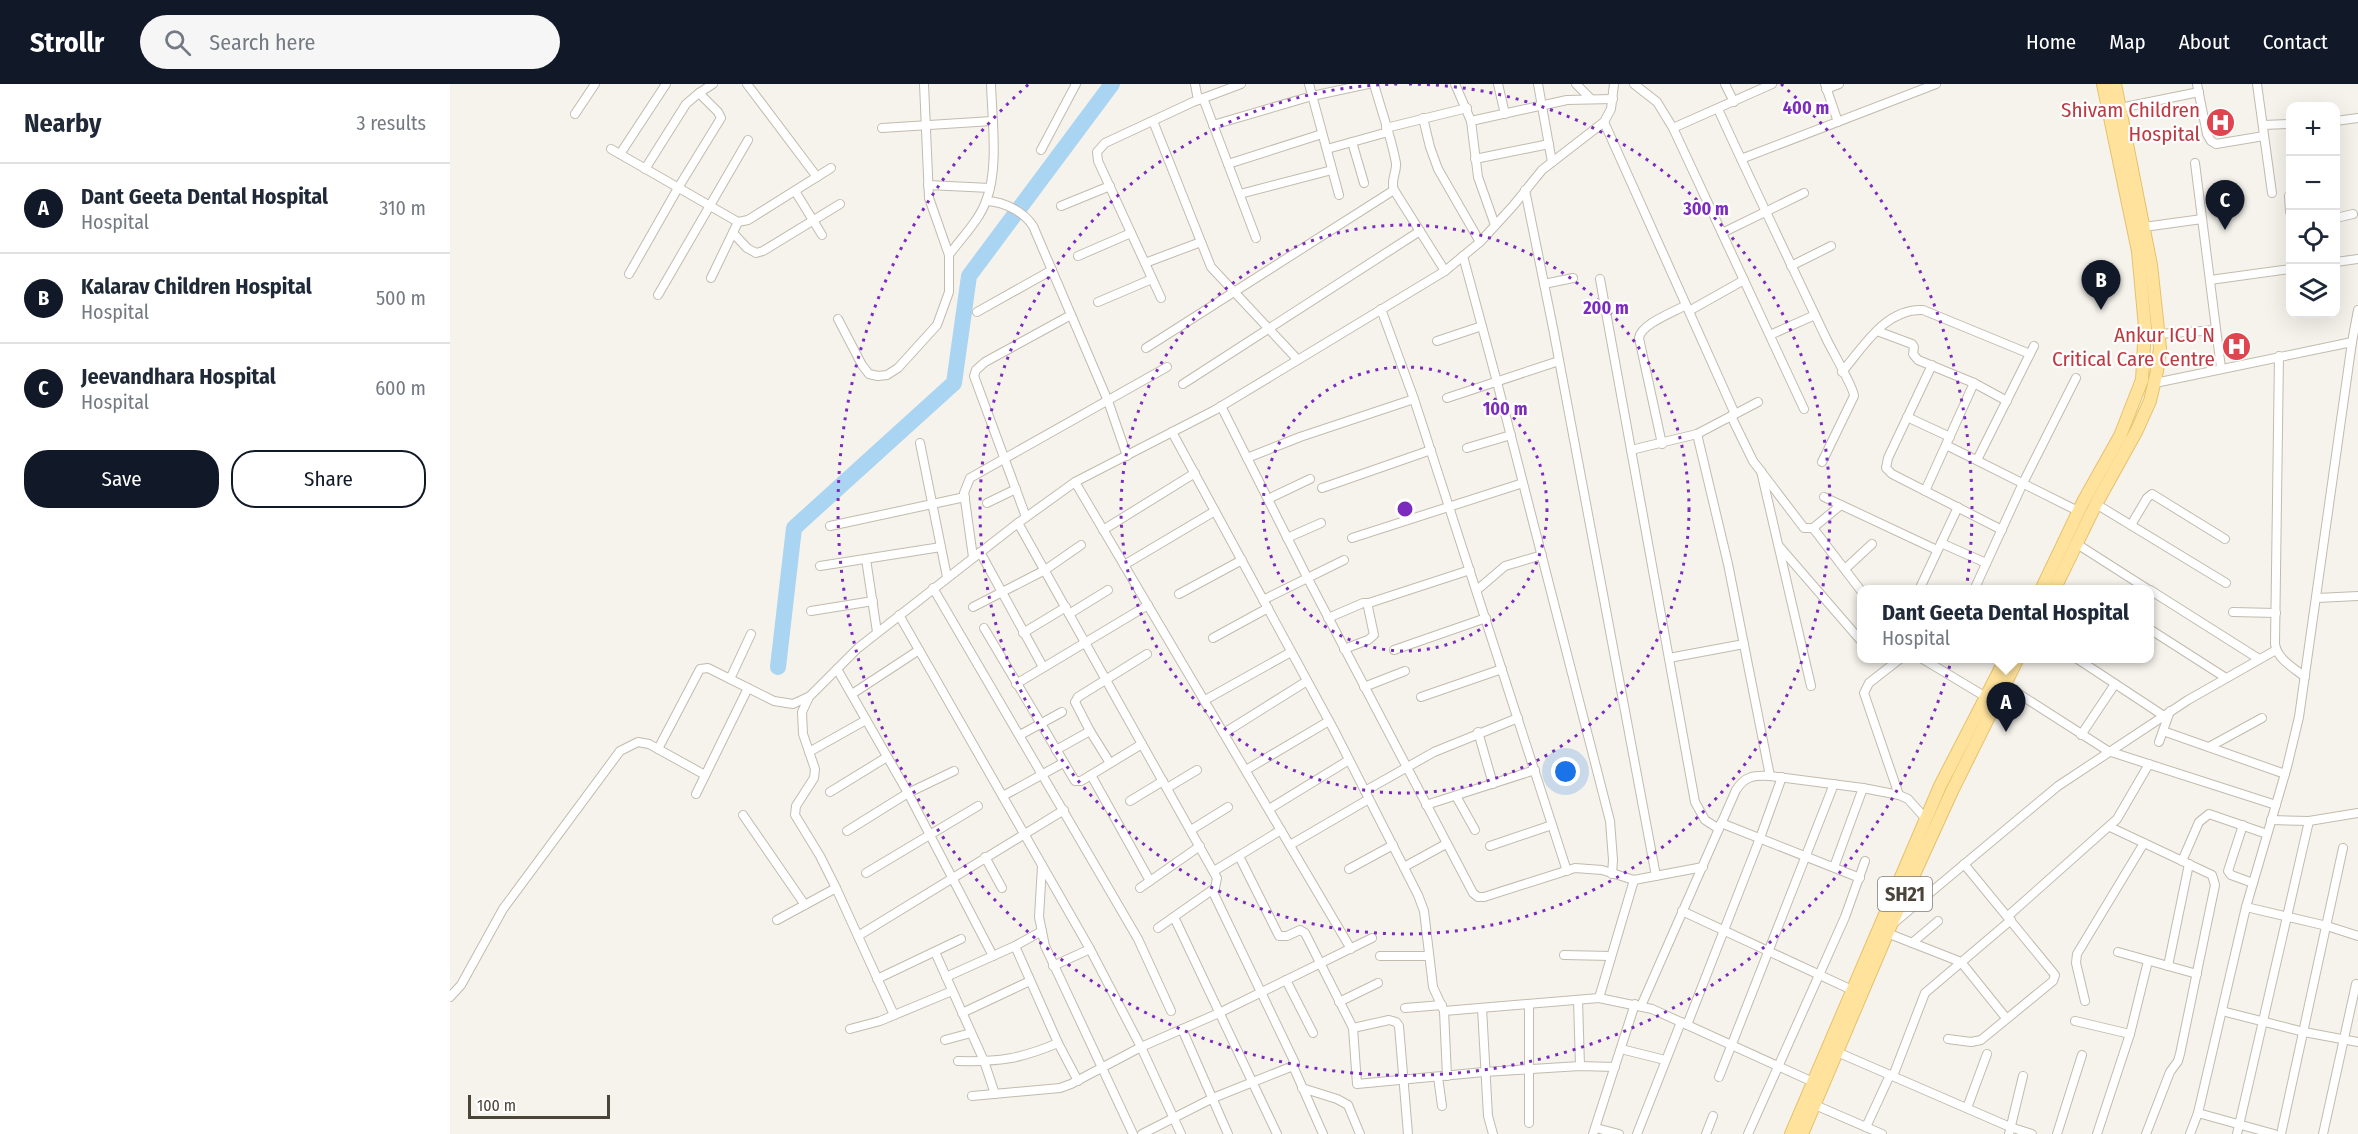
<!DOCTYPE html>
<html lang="en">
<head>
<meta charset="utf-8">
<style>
	body { margin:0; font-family:"Fira Sans Condensed",sans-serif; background:#f6f6f7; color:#1f2937 }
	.controls { position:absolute; right:18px; top:18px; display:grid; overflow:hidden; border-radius:12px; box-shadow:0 6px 24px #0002 }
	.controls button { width:54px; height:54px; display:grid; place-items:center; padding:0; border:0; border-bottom:2px solid #e0e1e3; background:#fff; color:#1f2937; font:30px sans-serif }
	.scale { position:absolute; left:18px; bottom:15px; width:142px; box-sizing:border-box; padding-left:6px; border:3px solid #4b4439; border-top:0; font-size:16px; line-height:21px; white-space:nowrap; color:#4b4439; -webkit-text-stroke:4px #fff; paint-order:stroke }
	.you { position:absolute; left:1116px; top:688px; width:21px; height:21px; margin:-15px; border:4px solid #fff; border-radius:50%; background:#1a73e8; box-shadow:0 0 0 9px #1a73e833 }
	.badge { display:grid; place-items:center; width:39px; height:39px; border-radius:50%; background:#111827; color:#fff; font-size:20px; font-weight:700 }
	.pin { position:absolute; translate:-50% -50px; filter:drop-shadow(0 2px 3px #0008) }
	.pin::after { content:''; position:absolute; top:32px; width:21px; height:18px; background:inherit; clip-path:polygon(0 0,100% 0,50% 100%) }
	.popup { position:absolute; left:1407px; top:501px; width:297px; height:78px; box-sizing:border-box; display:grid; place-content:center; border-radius:12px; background:#fff; filter:drop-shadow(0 2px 4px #0005); font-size:20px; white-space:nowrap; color:#747a83 }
	.popup b { font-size:22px; color:#1f2937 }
	.popup::after { content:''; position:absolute; left:50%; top:100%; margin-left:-12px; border:12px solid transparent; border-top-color:#fff }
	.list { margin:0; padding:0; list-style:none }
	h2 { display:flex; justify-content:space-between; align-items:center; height:78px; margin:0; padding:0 24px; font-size:26px }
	h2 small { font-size:20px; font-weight:400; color:#747a83 }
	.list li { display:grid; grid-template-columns:39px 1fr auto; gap:18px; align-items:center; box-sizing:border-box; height:90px; padding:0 24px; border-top:2px solid #e0e1e3 }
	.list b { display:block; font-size:22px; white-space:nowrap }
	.list p { margin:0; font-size:20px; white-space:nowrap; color:#747a83 }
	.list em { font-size:20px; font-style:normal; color:#747a83 }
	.actions { display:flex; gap:12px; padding:18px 24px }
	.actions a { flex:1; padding:14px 0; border:2px solid #111827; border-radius:24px; text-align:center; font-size:21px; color:#111827 }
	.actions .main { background:#111827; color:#fff }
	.icon { flex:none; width:33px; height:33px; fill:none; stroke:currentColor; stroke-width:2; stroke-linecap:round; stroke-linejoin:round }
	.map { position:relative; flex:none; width:1908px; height:1050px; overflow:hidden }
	header { display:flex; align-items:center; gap:36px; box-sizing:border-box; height:84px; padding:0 30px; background:#111827; color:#fff }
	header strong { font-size:28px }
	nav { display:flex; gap:33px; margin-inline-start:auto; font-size:21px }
	.search { width:420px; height:54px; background:#f6f6f7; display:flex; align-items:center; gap:15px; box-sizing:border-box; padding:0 21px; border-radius:33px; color:#747a83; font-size:22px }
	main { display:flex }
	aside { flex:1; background:#fff }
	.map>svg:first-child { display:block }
</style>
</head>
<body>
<header>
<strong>Strollr</strong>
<div class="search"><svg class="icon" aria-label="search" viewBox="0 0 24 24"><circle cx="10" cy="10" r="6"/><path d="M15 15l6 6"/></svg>Search here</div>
<nav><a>Home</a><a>Map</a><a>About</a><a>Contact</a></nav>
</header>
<main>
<aside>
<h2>Nearby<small>3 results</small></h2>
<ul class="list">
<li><span class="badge">A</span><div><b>Dant Geeta Dental Hospital</b><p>Hospital</p></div><em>310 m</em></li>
<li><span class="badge">B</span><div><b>Kalarav Children Hospital</b><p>Hospital</p></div><em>500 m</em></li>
<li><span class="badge">C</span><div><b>Jeevandhara Hospital</b><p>Hospital</p></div><em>600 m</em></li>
</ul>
<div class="actions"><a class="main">Save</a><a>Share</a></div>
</aside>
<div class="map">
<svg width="1908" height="1050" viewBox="0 0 1908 1050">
	<rect width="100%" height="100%" fill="#f6f3ec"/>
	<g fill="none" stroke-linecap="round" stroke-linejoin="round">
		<!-- river -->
		<path stroke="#a9d4f2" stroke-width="16" d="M 328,583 L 344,444 L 504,299 L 519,192 L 662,0"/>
		<defs>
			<g id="minor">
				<path d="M 297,0 L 367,93"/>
				<path d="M 745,0 L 748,16"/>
				<path d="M 859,0 L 889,111"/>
				<path d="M 924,0 C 931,26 941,52 946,79 C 947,89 940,96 944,106 L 995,187"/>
				<path d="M 1005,0 L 1021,37 L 1028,93 L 1045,141"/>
				<path d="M 1048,0 L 1055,30"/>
				<path d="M 1088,0 L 1102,78"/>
				<path d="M 1126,0 L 1141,15"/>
				<path d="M 1184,0 L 1207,18 L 1223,44 L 1354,325"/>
				<path d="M 1275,0 L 1284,18"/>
				<path d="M 1375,0 L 1388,38"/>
				<path d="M 1747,0 L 1757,50 L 1761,57 L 1766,60 L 1814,52"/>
				<path d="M 1807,0 L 1822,109"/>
				<path d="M 1376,5 L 1389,0"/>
				<path d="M 753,14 L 806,154"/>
				<path d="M 1670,24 L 1749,8"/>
				<path d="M 1268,25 C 1303,102 1340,178 1376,254 C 1381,265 1404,304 1404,312 L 1372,378"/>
				<path d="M 125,30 L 145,0"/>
				<path d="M 973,34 L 980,63 L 988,85 L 1030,158"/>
				<path d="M 703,37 L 761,183 L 847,275"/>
				<path d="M 1021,37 L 1117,16 L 1163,15"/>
				<path d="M 1886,37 L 1908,34"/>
				<path d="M 1154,38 L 1285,330"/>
				<path d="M 763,41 L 862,12 L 918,0"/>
				<path d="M 1813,41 L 1840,40"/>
				<path d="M 432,44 L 542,37"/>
				<path d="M 936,44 L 1017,24"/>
				<path d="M 1223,44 L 1322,0"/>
				<path d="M 902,58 L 914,99"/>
				<path d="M 161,65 L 288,138 L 298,136 L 381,84"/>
				<path d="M 877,65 L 938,48"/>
				<path d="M 591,66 L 626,0"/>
				<path d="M 170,70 L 216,0"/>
				<path d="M 1025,75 L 1099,60"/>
				<path d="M 1291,75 L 1486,0"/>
				<path d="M 1745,79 L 1771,284"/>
				<path d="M 778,80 L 872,50"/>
				<path d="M 195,85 L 236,20 L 249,9 L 263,0"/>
				<path d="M 478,101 L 540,104"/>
				<path d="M 1075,106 L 1103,244 L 1206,792"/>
				<path d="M 345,107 L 372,151"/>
				<path d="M 790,110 L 882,86"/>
				<path d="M 1839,112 L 1840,128"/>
				<path d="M 537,117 C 554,118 573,127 583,142 L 658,317 L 677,372"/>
				<path d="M 611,122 L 660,102"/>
				<path d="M 1886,134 L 1903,130"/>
				<path d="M 1694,143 L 1752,135"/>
				<path d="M 283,149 L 297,164 L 306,169 L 313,167 L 390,120"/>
				<path d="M 1272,149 L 1354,109"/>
				<path d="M 499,171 C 511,154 529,137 536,117 C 549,86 542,34 541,0"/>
				<path d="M 628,172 L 681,149"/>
				<path d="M 1013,172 L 1047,298 L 1160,737 L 1163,776 L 1162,790"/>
				<path d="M 1886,178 L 1908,175"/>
				<path d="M 695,179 L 751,158"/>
				<path d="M 1341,182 L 1381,162"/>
				<path d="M 179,190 L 228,104 L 271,34 L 268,28 L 249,9"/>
				<path d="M 261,194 L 288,138"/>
				<path d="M 1150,195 L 1245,718 L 1255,736 L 1269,745"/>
				<path d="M 1760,196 L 1840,185"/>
				<path d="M 1094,200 L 1123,194"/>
				<path d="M 208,211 L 298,56"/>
				<path d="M 711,214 L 648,77 L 647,68 L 655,59 L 743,18 L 791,0"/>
				<path d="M 648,218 L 702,195"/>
				<path d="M 931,225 L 964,315 L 1117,787"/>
				<path d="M 1239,227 L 1294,196"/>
				<path d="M 527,228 L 602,186"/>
				<path d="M 388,235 L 412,281 L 419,290 L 428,292 L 437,291 L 448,284 L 487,241 L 499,208 L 499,171 L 479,114 L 474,0"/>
				<path d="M 1427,247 L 1462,260 L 1464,263 L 1463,270 L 1468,276 L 1524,299 L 1557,317"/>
				<path d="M 1709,250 L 1766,246"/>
				<path d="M 1320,251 L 1365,231"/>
				<path d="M 987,257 L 1032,242"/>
				<path d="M 696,264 L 944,106"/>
				<path d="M 1829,272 L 1825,560 C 1827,575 1844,584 1855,593"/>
				<path d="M 1482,281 L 1438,374 L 1436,384 L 1442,390 L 1552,446"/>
				<path d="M 1392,288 C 1414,262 1436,224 1473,226 L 1580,270"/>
				<path d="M 1705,299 L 1902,258"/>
				<path d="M 733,300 L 970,147"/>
				<path d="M 997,314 L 1109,277"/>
				<path d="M 771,322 L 857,493 L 1023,809 L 1028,813 L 1034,813 L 1125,784 L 1152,786 L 1184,796 L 1253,783"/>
				<path d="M 1281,332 L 1303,377 L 1354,444 L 1363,444 L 1391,421"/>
				<path d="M 1457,333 L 1500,353"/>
				<path d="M 722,348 L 885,648 L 968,811 L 974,827 L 983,903 L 994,927 L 997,992"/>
				<path d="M 1247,350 L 1278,480 L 1320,692"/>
				<path d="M 470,359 L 497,493"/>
				<path d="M 1212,360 L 1189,254 C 1191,240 1224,228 1236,221"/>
				<path d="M 1496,361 L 1628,427"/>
				<path d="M 1017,364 L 1061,351"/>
				<path d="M 1181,366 L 1247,350 L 1308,318"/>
				<path d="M 797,374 L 850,353 L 964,315"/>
				<path d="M 1527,376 L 1584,262"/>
				<path d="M 1311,387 L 1361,602"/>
				<path d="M 625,398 L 901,865"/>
				<path d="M 872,404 L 981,366"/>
				<path d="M 1475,407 L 1524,299"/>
				<path d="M 1374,413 L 1487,466"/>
				<path d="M 818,415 L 860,395"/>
				<path d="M 537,419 L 566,405"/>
				<path d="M 1646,420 L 1776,499"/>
				<path d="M 576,433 L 524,292 L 526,286 L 535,278 L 621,231"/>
				<path d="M 568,439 L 767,794 L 765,804 L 708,844"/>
				<path d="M 1681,441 L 1697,414 L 1702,410 L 1775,455"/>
				<path d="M 380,442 L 515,413"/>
				<path d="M 1363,444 L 1412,508"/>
				<path d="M 653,446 L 745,389"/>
				<path d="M 837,454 L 871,439"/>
				<path d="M 902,454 L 1073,399"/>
				<path d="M 1491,459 L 1536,479"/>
				<path d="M 1627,460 L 1699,506"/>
				<path d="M 1329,462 L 1412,558"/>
				<path d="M 530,468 L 593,583"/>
				<path d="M 523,473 L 514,409 L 520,394 L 717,283"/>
				<path d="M 416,475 L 427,548"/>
				<path d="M 674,481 L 765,427"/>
				<path d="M 370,482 L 491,463"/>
				<path d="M 1395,485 L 1422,460"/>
				<path d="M 483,504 L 688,855 L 721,927"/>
				<path d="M 1027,506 L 1055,482 L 1092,471"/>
				<path d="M 1469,506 L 1508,423"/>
				<path d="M 1524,506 L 1573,399 L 1626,294"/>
				<path d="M 1700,506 L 1809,575"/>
				<path d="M 729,510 L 792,476"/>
				<path d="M 1867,514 L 1908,512"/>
				<path d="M 813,516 L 894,476"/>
				<path d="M 523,523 L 595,486 L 631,461"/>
				<path d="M 361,527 L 423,517"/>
				<path d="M 1783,528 L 1826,529"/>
				<path d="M 619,530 L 658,506"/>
				<path d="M 449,531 L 640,865 L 691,963 L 731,1050"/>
				<path d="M 878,534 L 913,519 L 919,519"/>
				<path d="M 534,544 L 625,697 L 631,697 L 692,660"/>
				<path d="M 1701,546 L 1776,594"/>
				<path d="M 573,549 L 616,523"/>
				<path d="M 763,554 L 818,524"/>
				<path d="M 894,565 L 918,556 L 924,551 L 918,523 L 919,519 L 1020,486"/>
				<path d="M 944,566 L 1036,534"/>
				<path d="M 1219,574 L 1294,560"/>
				<path d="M 1471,574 L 1536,613"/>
				<path d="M 1626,574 L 1714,632"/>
				<path d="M 387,585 L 458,709 L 543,872"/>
				<path d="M 280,595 L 301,550"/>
				<path d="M 566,600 L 698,521"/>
				<path d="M 1555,601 L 1658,667 L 1826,721"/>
				<path d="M 914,603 L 955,587"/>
				<path d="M 402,610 L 469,566"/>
				<path d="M 971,613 L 1052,585"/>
				<path d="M 755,616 L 841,568"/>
				<path d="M 1713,647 L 1835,690"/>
				<path d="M 1028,648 L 1043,700"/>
				<path d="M 774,649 L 857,597"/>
				<path d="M 570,651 L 612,628"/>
				<path d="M 1631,651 L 1665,600"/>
				<path d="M 1709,658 L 1720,627"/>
				<path d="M 1759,663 L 1812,634"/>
				<path d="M 208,665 L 250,585 L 258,584 L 324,617 L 343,620 L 358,613"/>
				<path d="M 606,666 L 640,647"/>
				<path d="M 359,668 L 416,636"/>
				<path d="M 660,679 L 640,647 L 625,618 L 628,613 L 697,570"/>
				<path d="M 796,686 L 879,637"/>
				<path d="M 641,691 L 700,797"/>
				<path d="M 717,704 L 747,686"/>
				<path d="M 915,707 L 984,668 L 1068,634"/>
				<path d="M 380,708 L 437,673"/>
				<path d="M 246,710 L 298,604"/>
				<path d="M 1449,711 L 1414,609 L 1419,599 L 1451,574"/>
				<path d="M 553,712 L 613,679"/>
				<path d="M 1006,712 L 1025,746"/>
				<path d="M 680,717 L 713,697"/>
				<path d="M 976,721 L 1085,686"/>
				<path d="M 819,725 L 899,676"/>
				<path d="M 293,731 L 355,821"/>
				<path d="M 1821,736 L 1859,737 L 1908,729"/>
				<path d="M 1271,739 L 1410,794"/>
				<path d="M 1793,741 L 1778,787 L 1781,791 L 1803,799"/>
				<path d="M 1660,743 L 1762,791 L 1765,801 L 1730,970 L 1728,977 L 1720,988 L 1696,1050"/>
				<path d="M 741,746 L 778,723"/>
				<path d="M 397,747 L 458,709 L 504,687"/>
				<path d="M 840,761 L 919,715"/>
				<path d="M 1040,762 L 1102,741"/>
				<path d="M 789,772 L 829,852 L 837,852 L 850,846 L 855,849 L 903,944 L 907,1000 L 1034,988 L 1130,982 L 1165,983"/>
				<path d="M 535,773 L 552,804"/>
				<path d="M 1732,777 L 1749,738 L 1759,730 L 1817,750"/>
				<path d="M 592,782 L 589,833 L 595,862 L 683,1050"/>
				<path d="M 954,783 L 996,760"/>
				<path d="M 1384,783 L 1413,704"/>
				<path d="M 899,785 L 943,761"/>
				<path d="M 764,787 L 831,746"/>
				<path d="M 416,789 L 528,722"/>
				<path d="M 690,804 L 750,762"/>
				<path d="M 1796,823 L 1877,842 L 1908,852"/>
				<path d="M 1232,827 L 1402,906"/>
				<path d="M 1558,832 L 1667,735 L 1699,680"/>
				<path d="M 724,833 L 827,1050"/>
				<path d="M 327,836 L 386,804"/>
				<path d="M 1445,838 L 1608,702 L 1738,616 L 1826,566"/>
				<path d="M 1437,849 L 1511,878 L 1556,934"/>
				<path d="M 408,852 L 614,726"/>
				<path d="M 1462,859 L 1488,837"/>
				<path d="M 565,862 L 608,959 L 628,997"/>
				<path d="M 485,868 L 534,977 L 545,1010"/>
				<path d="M 1668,868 L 1747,890"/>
				<path d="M 1114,871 L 1161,872"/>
				<path d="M 930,872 L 979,872"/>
				<path d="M 603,882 L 640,865"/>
				<path d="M 1718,882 L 1739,780"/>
				<path d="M 496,893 L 565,862 L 592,847"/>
				<path d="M 427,895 L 511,855"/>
				<path d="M 836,896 L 863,949"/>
				<path d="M 0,913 L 11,901 L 53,825 L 170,667 L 188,658 L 199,660 L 255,691"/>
				<path d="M 1149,914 L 1184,796"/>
				<path d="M 1128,916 L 1130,982"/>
				<path d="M 1635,917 L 1626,879 L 1627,870 L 1694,759"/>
				<path d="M 889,918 L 928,899"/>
				<path d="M 1191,922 L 1286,706 C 1295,692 1304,691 1320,692 L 1413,704 L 1449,711 L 1458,715 L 1476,735"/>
				<path d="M 955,924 L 992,921"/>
				<path d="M 1032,924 L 1038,1032 L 1043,1050"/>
				<path d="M 994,927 L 1149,914 L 1202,925 L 1363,998"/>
				<path d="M 1772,927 L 1854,948 L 1908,958"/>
				<path d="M 512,929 L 580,897"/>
				<path d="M 444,931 L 386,804 L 370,772 L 345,731 L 346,722 L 364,694 L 365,685 L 353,650 L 352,628 L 359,613 L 408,564 L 568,439 L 625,398 L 765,326 L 995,187 L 1030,158 L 1063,122 L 1092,86 L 1154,38 L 1161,25 L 1164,0"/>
				<path d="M 1625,937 L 1680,950"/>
				<path d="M 1237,941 L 1310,754 L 1332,693"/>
				<path d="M 903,944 L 939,936 L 946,938 L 949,942 L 958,1050"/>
				<path d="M 400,945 L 430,937 L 502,907"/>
				<path d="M 732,945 L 778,1050"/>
				<path d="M 1498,955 L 1521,958 L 1531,956 L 1603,897 L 1605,891 L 1514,780"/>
				<path d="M 495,956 L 521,949"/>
				<path d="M 1171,965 L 1215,976"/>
				<path d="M 1387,968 L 1560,1043 L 1582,1050"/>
				<path d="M 508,977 C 549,978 570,975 608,959"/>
				<path d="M 843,982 L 873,1050"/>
				<path d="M 1443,992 L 1475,909 L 1561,836"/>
				<path d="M 988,993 L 992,1022"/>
				<path d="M 1269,993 L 1384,700"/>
				<path d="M 852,1004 L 887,1015 L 898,1021 L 910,1050"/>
				<path d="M 522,1012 L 610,1004 L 621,1000 L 691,963 L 769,929 L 922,854"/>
				<path d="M 1365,1021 L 1432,1050"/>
				<path d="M 1517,1024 L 1537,970"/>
				<path d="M 1748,1029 L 1824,1050"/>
				<path d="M 1079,1039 L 1079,920"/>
				<path d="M 1416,1043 L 1440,991"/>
				<path d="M 1146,1044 L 1169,1050"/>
				<path d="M 692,1050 L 763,1014 L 843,982 L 845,979 L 762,806"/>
				<path d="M 1143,1050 L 1185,920"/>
				<path d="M 1187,1050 L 1231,938"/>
				<path d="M 1256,1050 L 1263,1032"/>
				<path d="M 1298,1050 L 1395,833 L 1415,777"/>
				<path d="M 1559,1050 L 1573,992"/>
				<path d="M 1607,1050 L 1632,971"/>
				<path d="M 1647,1050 L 1680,950 L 1698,877"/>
				<path d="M 1740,1050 L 1748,1029 L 1796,823 L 1837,683 L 1849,633 L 1902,258 L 1908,226"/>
				<path d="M 1787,1050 L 1859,737"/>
				<path d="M 1831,1050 L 1893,764"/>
				<path d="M 1873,1050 L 1906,900"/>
			</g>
			<g id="primary">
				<path d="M 1591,506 L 1633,418 L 1670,352 L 1692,296 L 1695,243 L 1688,167 L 1653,0"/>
				<path d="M 1604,506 L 1646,420 L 1687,346 L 1700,317 L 1707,287 L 1710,264 L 1701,181 L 1665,0"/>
				<path d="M 1341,1050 L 1490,702 L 1556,574"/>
				<path d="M 1352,1050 L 1440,843 L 1502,707 L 1568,574"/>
			</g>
		</defs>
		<!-- minor casing -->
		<use href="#minor" stroke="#c2bbae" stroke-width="10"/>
		<!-- primary casing -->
		<use href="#primary" stroke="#e6c16a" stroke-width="14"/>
		<!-- minor -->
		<use href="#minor" stroke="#fff" stroke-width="8"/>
		<!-- primary -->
		<use href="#primary" stroke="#ffe39c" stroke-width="12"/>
	</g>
	<!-- distance rings -->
	<g fill="none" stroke="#7b2cbf" stroke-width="3" stroke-dasharray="3 6">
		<circle cx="955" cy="425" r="142"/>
		<circle cx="955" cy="425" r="284"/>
		<path d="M959 0A425 425 0 1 1 951 0"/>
		<path d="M1331 0A567 567 0 1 1 579 0"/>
	</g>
	<!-- icons -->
	<defs>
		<symbol id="hospital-disc" viewBox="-11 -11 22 22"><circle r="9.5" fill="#e0444e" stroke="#fff"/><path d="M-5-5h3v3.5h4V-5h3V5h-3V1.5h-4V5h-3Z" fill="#fff"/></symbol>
	</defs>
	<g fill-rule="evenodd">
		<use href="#hospital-disc" x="1754" y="22" width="33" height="33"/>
		<use href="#hospital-disc" x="1770" y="246" width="33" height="33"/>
	</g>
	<g text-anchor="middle" stroke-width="4.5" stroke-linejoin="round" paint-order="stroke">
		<!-- shield labels -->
		<rect fill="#fff" stroke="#817c74" stroke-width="1.5" x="1428" y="793" width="54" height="34" rx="4.5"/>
		<g font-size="20" font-weight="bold" fill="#4b4439">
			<text x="1455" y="817">SH21</text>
		</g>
		<!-- health labels -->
		<g font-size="21" fill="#be3a42" stroke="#fff" text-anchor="end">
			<text x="1750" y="33">Shivam Children<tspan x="1750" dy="24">Hospital</tspan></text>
			<text x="1765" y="258">Ankur ICU N<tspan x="1765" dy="24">Critical Care Centre</tspan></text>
		</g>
	</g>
	<circle cx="955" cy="425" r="9" fill="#7b2cbf" stroke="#fff" stroke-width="3"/>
	<g font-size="18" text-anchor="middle" font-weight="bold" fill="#7b2cbf" stroke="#fff" stroke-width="4.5" stroke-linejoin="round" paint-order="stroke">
		<text x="1356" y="30">400 m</text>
		<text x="1256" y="131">300 m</text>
		<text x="1156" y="230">200 m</text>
		<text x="1055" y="331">100 m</text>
	</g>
</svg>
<div class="controls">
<button>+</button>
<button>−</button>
<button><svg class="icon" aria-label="locate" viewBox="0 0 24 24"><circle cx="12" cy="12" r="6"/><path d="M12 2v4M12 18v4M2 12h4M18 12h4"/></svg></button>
<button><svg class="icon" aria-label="layers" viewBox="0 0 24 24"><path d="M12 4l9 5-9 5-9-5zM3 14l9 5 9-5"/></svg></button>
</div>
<div class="scale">100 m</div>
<div class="you"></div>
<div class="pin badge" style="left:1556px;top:648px">A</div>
<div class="popup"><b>Dant Geeta Dental Hospital</b>Hospital</div>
<div class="pin badge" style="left:1651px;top:226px">B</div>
<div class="pin badge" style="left:1775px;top:146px">C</div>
</div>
</main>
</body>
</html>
